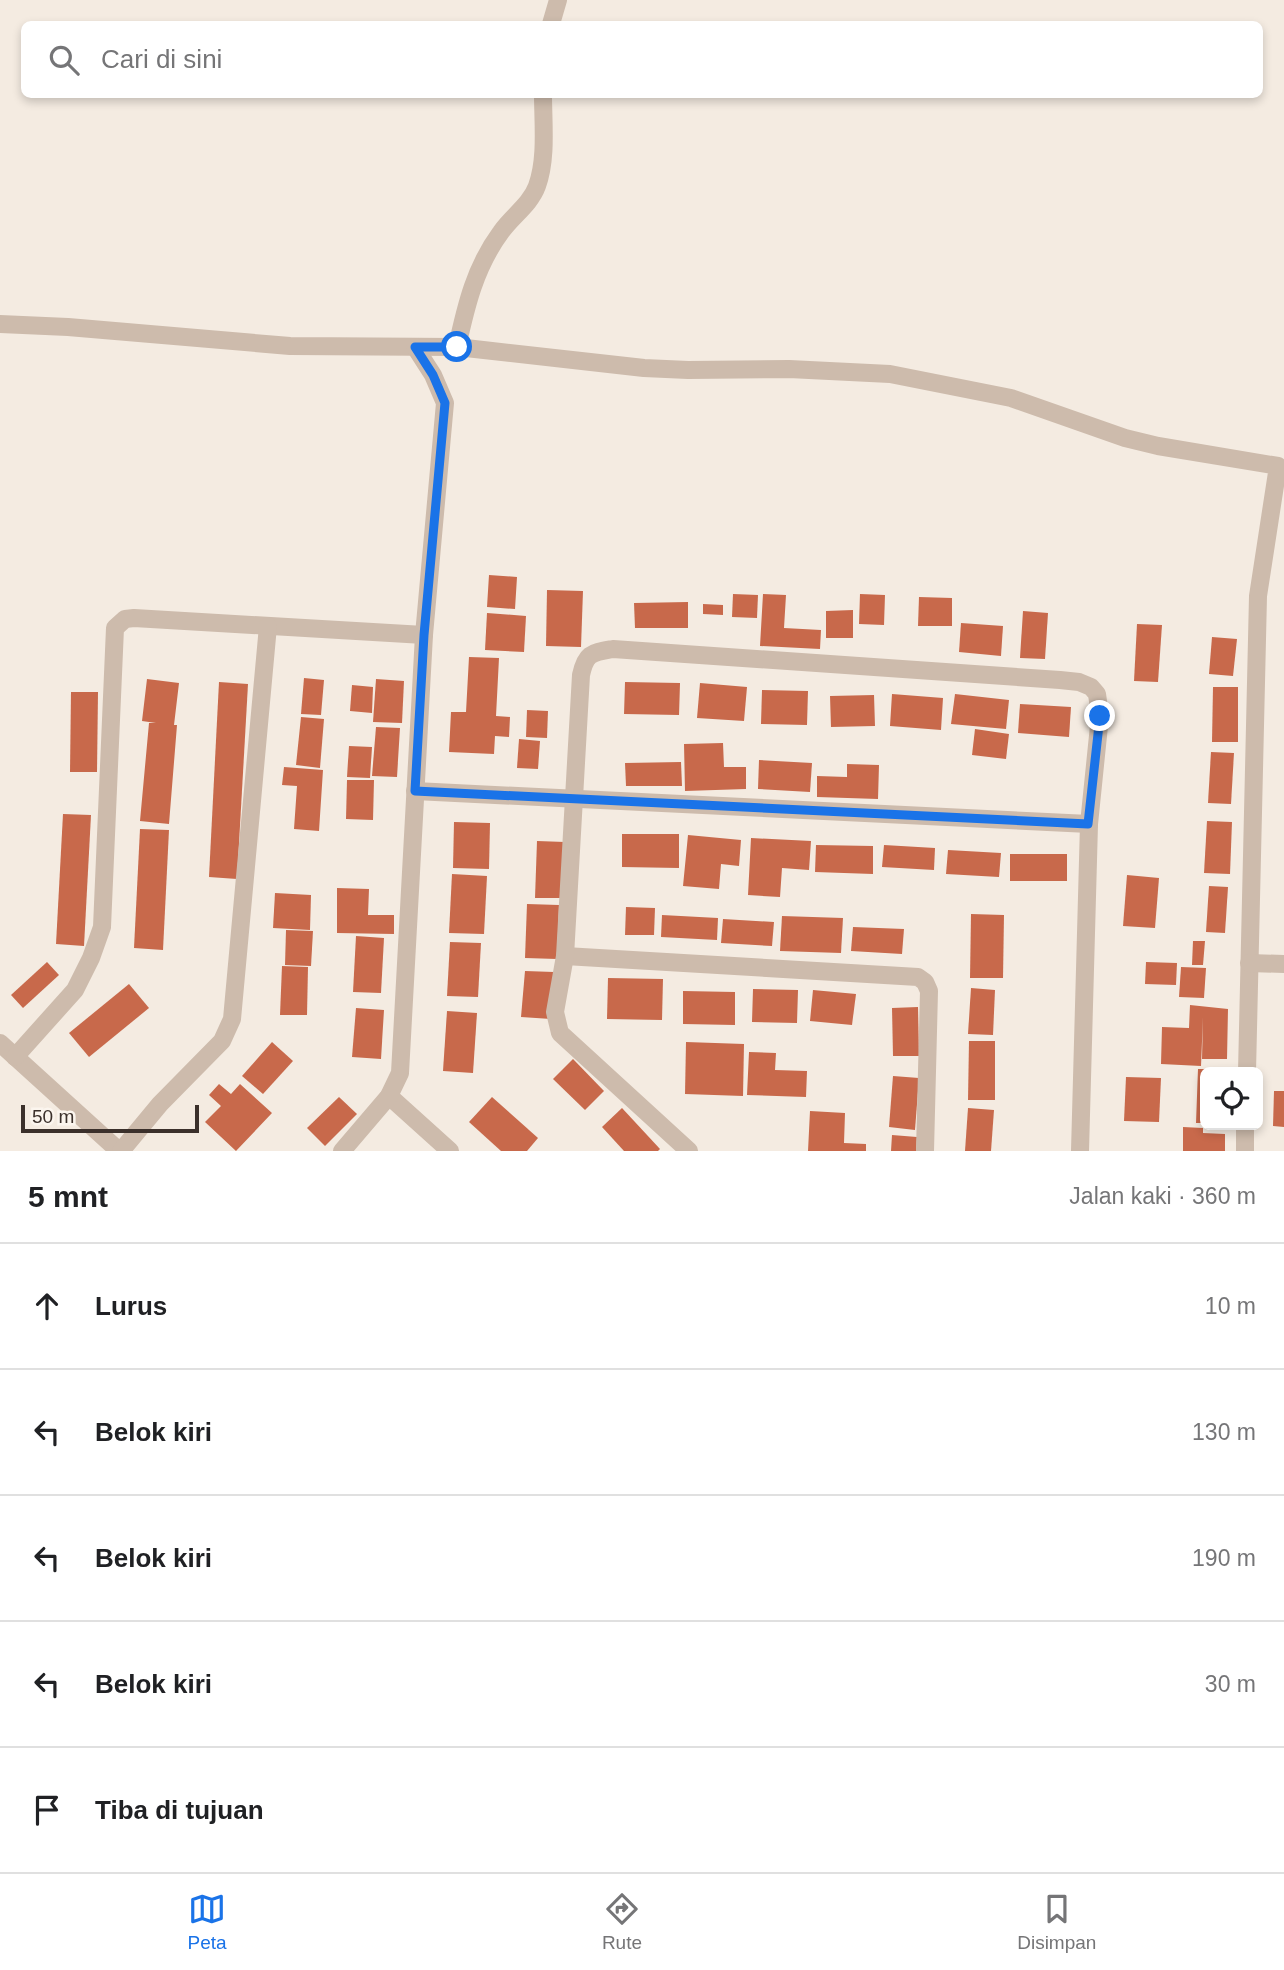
<!DOCTYPE html>
<html lang="id">
<head>
<meta charset="utf-8">
<style>
	body { margin:0; font-family:Arial,sans-serif; background:#f2f2f2; color:#202124 }
	.controls { position:absolute; right:21px; bottom:21px; display:grid; overflow:hidden; border-radius:10px; box-shadow:0 4px 10px #0003 }
	.controls button { width:63px; height:63px; display:grid; place-items:center; padding:0; border:0; border-bottom:2px solid #e0e0e0; background:#fff; color:#202124; font:35px sans-serif }
	.scale { position:absolute; left:21px; bottom:18px; width:178px; box-sizing:border-box; padding-left:7px; border:4px solid #3b302b; border-top:0; font-size:19px; line-height:24px; white-space:nowrap; color:#3b302b; -webkit-text-stroke:5px #fbf5ee; paint-order:stroke }
	.stop { position:absolute; width:21px; height:21px; margin:-16px; border:5px solid #1a73e8; border-radius:50%; background:#fff }
	.stop.end { background:#1a73e8; border-color:#fff; box-shadow:0 2px 7px #0008 }
	.list { margin:0; padding:0; list-style:none }
	h2 { display:flex; justify-content:space-between; align-items:center; height:91px; margin:0; padding:0 28px; font-size:30px }
	h2 small { font-size:23px; font-weight:400; color:#757577 }
	.list li { display:grid; grid-template-columns:46px 1fr auto; gap:21px; align-items:center; box-sizing:border-box; height:126px; padding:0 28px; border-top:2px solid #e0e0e0 }
	.list b { display:block; font-size:26px; white-space:nowrap }
	.list em { font-size:23px; font-style:normal; color:#757577 }
	.icon { flex:none; width:38px; height:38px; fill:none; stroke:currentColor; stroke-width:2; stroke-linecap:round; stroke-linejoin:round }
	.map { position:relative; flex:none; width:1284px; height:1151px; overflow:hidden }
	.search { position:absolute; background:#fff; box-shadow:0 4px 10px #0003; left:21px; right:21px; top:21px; height:77px; display:flex; align-items:center; gap:18px; box-sizing:border-box; padding:0 24px; border-radius:10px; color:#757577; font-size:26px }
	.sheet { height:721px; background:#fff }
	nav { display:flex; justify-content:space-around; align-items:center; box-sizing:border-box; height:98px; border-top:2px solid #e0e0e0; background:#fff; font-size:19px; color:#757577 }
	nav a { display:grid; justify-items:center; gap:4px }
	nav .on { color:#1a73e8 }
	.map>svg:first-child { display:block }
</style>
</head>
<body>
<div class="map">
<svg width="1284" height="1151" viewBox="0 0 1284 1151">
	<rect width="100%" height="100%" fill="#f4ebe1"/>
	<!-- building -->
	<g fill="#c8694b">
		<path d="M 489,575 L 517,577 L 515,609 L 487,607 Z"/>
		<path d="M 547,590 L 583,591 L 581,647 L 546,646 Z"/>
		<path d="M 733,594 L 758,595 L 757,618 L 732,617 Z"/>
		<path d="M 763,594 L 786,595 L 784,628 L 821,630 L 820,649 L 760,646 Z"/>
		<path d="M 860,594 L 885,595 L 884,625 L 859,624 Z"/>
		<path d="M 919,597 L 952,598 L 952,626 L 918,626 Z"/>
		<path d="M 688,602 L 688,628 L 635,628 L 634,603 Z"/>
		<path d="M 703,604 L 723,605 L 723,615 L 703,614 Z"/>
		<path d="M 853,610 L 853,638 L 826,638 L 826,611 Z"/>
		<path d="M 1023,611 L 1048,613 L 1045,659 L 1020,658 Z"/>
		<path d="M 487,613 L 526,616 L 524,652 L 485,650 Z"/>
		<path d="M 961,623 L 1003,626 L 1001,656 L 959,652 Z"/>
		<path d="M 1137,624 L 1162,625 L 1158,682 L 1134,681 Z"/>
		<path d="M 1212,637 L 1237,639 L 1233,676 L 1209,674 Z"/>
		<path d="M 469,657 L 499,658 L 496,716 L 510,717 L 509,737 L 495,736 L 494,754 L 449,752 L 451,712 L 466,712 Z"/>
		<path d="M 304,678 L 324,680 L 321,715 L 301,714 Z"/>
		<path d="M 147,679 L 179,683 L 174,725 L 177,725 L 169,824 L 140,821 L 149,723 L 156,723 L 142,721 Z"/>
		<path d="M 376,679 L 404,681 L 402,723 L 373,722 Z"/>
		<path d="M 219,682 L 248,684 L 237,879 L 209,877 Z"/>
		<path d="M 625,682 L 680,683 L 679,715 L 624,714 Z"/>
		<path d="M 700,683 L 747,687 L 744,721 L 697,718 Z"/>
		<path d="M 352,685 L 373,687 L 372,713 L 350,711 Z"/>
		<path d="M 1213,687 L 1238,687 L 1238,742 L 1212,742 Z"/>
		<path d="M 762,690 L 808,691 L 807,725 L 761,724 Z"/>
		<path d="M 71,692 L 98,692 L 97,772 L 70,772 Z"/>
		<path d="M 892,694 L 943,698 L 941,730 L 890,726 Z"/>
		<path d="M 955,694 L 1009,700 L 1006,729 L 951,724 Z"/>
		<path d="M 874,695 L 875,726 L 831,727 L 830,696 Z"/>
		<path d="M 1020,704 L 1071,707 L 1069,737 L 1018,733 Z"/>
		<path d="M 527,710 L 548,711 L 547,738 L 526,737 Z"/>
		<path d="M 301,717 L 324,719 L 320,768 L 296,765 Z"/>
		<path d="M 376,727 L 400,728 L 397,777 L 372,776 Z"/>
		<path d="M 975,729 L 1009,734 L 1006,759 L 972,755 Z"/>
		<path d="M 519,739 L 540,741 L 538,769 L 517,768 Z"/>
		<path d="M 723,743 L 724,767 L 746,767 L 746,789 L 685,791 L 684,744 Z"/>
		<path d="M 349,746 L 372,747 L 370,778 L 347,777 Z"/>
		<path d="M 1211,752 L 1234,753 L 1231,804 L 1208,803 Z"/>
		<path d="M 759,760 L 812,763 L 810,792 L 758,789 Z"/>
		<path d="M 681,762 L 682,786 L 626,786 L 625,763 Z"/>
		<path d="M 847,764 L 879,765 L 878,799 L 817,797 L 817,776 L 847,777 Z"/>
		<path d="M 284,767 L 323,770 L 319,831 L 294,829 L 297,786 L 282,785 Z"/>
		<path d="M 347,780 L 374,780 L 373,820 L 346,819 Z"/>
		<path d="M 63,814 L 91,815 L 84,946 L 56,944 Z"/>
		<path d="M 1207,821 L 1232,822 L 1230,874 L 1204,873 Z"/>
		<path d="M 454,822 L 490,823 L 489,869 L 453,868 Z"/>
		<path d="M 140,829 L 169,830 L 163,950 L 134,948 Z"/>
		<path d="M 622,834 L 679,834 L 679,868 L 622,867 Z"/>
		<path d="M 688,835 L 741,840 L 739,866 L 721,864 L 719,889 L 683,886 Z"/>
		<path d="M 751,838 L 811,841 L 809,870 L 782,868 L 780,897 L 748,895 Z"/>
		<path d="M 537,841 L 565,842 L 563,898 L 535,898 Z"/>
		<path d="M 816,845 L 873,846 L 873,874 L 815,872 Z"/>
		<path d="M 884,845 L 935,848 L 934,870 L 882,867 Z"/>
		<path d="M 948,850 L 1001,853 L 999,877 L 946,874 Z"/>
		<rect x="1010" y="854" width="57" height="27"/>
		<path d="M 452,874 L 487,876 L 484,934 L 449,933 Z"/>
		<path d="M 1127,875 L 1159,878 L 1155,928 L 1123,926 Z"/>
		<path d="M 1209,886 L 1228,887 L 1225,933 L 1206,932 Z"/>
		<path d="M 337,888 L 369,889 L 368,915 L 394,915 L 394,934 L 337,933 Z"/>
		<path d="M 275,893 L 311,895 L 310,930 L 273,928 Z"/>
		<path d="M 527,904 L 559,905 L 557,959 L 525,958 Z"/>
		<path d="M 626,907 L 655,908 L 654,935 L 625,935 Z"/>
		<path d="M 971,914 L 1004,915 L 1003,978 L 970,978 Z"/>
		<path d="M 662,915 L 718,918 L 717,940 L 661,937 Z"/>
		<path d="M 782,916 L 843,918 L 841,953 L 780,951 Z"/>
		<path d="M 723,919 L 774,922 L 772,946 L 721,943 Z"/>
		<path d="M 853,927 L 904,929 L 902,954 L 851,951 Z"/>
		<path d="M 286,930 L 313,931 L 311,966 L 285,965 Z"/>
		<path d="M 356,936 L 384,938 L 381,993 L 353,992 Z"/>
		<path d="M 1193,941 L 1205,941 L 1203,965 L 1192,965 Z"/>
		<path d="M 450,942 L 481,943 L 478,997 L 447,996 Z"/>
		<path d="M 47,962 L 59,975 L 23,1008 L 11,995 Z"/>
		<path d="M 1146,962 L 1177,963 L 1176,985 L 1145,984 Z"/>
		<path d="M 282,966 L 308,967 L 307,1015 L 280,1015 Z"/>
		<path d="M 1181,967 L 1206,968 L 1204,998 L 1179,997 Z"/>
		<path d="M 525,971 L 554,972 L 551,1019 L 521,1017 Z"/>
		<path d="M 608,978 L 663,979 L 662,1020 L 607,1019 Z"/>
		<path d="M 129,984 L 149,1008 L 89,1057 L 69,1033 Z"/>
		<path d="M 971,988 L 995,990 L 993,1035 L 968,1034 Z"/>
		<path d="M 753,989 L 798,990 L 797,1023 L 752,1022 Z"/>
		<path d="M 813,990 L 856,994 L 852,1025 L 810,1021 Z"/>
		<path d="M 683,991 L 735,992 L 735,1025 L 683,1024 Z"/>
		<path d="M 1190,1005 L 1228,1009 L 1227,1059 L 1202,1059 L 1203,1017 L 1201,1066 L 1161,1064 L 1162,1027 L 1189,1028 Z"/>
		<path d="M 918,1007 L 919,1056 L 893,1056 L 892,1008 Z"/>
		<path d="M 356,1008 L 384,1010 L 381,1059 L 352,1057 Z"/>
		<path d="M 447,1011 L 477,1013 L 473,1073 L 443,1071 Z"/>
		<path d="M 969,1041 L 995,1041 L 995,1100 L 968,1100 Z"/>
		<path d="M 272,1042 L 293,1061 L 263,1094 L 242,1076 Z"/>
		<path d="M 686,1042 L 744,1044 L 743,1096 L 685,1094 Z"/>
		<path d="M 749,1052 L 776,1053 L 775,1070 L 807,1071 L 806,1097 L 747,1095 Z"/>
		<path d="M 573,1059 L 604,1091 L 585,1110 L 553,1079 Z"/>
		<path d="M 1198,1069 L 1230,1069 L 1230,1072 L 1205,1072 L 1205,1123 L 1196,1123 Z"/>
		<path d="M 893,1076 L 919,1078 L 915,1130 L 889,1127 Z"/>
		<path d="M 1126,1077 L 1161,1078 L 1159,1122 L 1124,1121 Z"/>
		<path d="M 219,1084 L 231,1094 L 240,1084 L 272,1113 L 236,1151 L 205,1122 L 221,1106 L 209,1095 Z"/>
		<path d="M 1274,1091 L 1284,1091 L 1284,1127 L 1273,1126 Z"/>
		<path d="M 339,1097 L 357,1114 L 325,1146 L 307,1128 Z"/>
		<path d="M 492,1097 L 538,1138 L 527,1151 L 501,1151 L 469,1122 Z"/>
		<path d="M 622,1108 L 660,1149 L 658,1151 L 624,1151 L 602,1127 Z"/>
		<path d="M 968,1108 L 994,1110 L 991,1151 L 965,1151 Z"/>
		<path d="M 810,1111 L 845,1113 L 844,1143 L 866,1144 L 866,1151 L 808,1151 Z"/>
		<path d="M 1183,1127 L 1203,1128 L 1203,1133 L 1225,1134 L 1225,1151 L 1183,1151 Z"/>
		<path d="M 892,1135 L 917,1137 L 916,1151 L 891,1151 Z"/>
	</g>
	<g fill="none" stroke-linecap="round" stroke-linejoin="round">
		<!-- minor -->
		<g stroke="#cdbbac" stroke-width="18">
			<path d="M 551,24 L 558,0"/>
			<path d="M 0,324 L 68,327 L 290,346 L 457,347 L 644,368 L 688,370 L 789,369 L 890,374 L 1011,398 L 1125,438 L 1158,446 L 1278,466 L 1258,596 L 1247,1072"/>
			<path d="M 457,347 C 466,306 475,267 501,232 C 512,216 530,205 537,186 C 547,159 543,123 543,94"/>
			<path d="M 415,791 L 1089,824"/>
			<path d="M 565,956 L 918,977 L 925,982 L 929,991 L 925,1151"/>
			<path d="M 1249,963 L 1284,964"/>
			<path d="M 0,1043 L 119,1151"/>
			<path d="M 15,1057 L 75,990 L 91,958 L 102,927 L 115,628 L 125,619 L 134,618 L 424,635"/>
			<path d="M 389,1096 L 450,1151"/>
			<path d="M 121,1151 L 160,1104 L 222,1041 L 232,1019 L 268,626"/>
			<path d="M 342,1151 L 389,1096 L 400,1073 L 424,635 L 445,403 L 433,375 L 415,347"/>
			<path d="M 689,1151 L 560,1033 L 555,1012 L 565,956 L 581,675 C 586,653 591,653 613,649 L 1060,680 L 1079,682 L 1091,687 L 1097,694 L 1100,716 L 1089,824 L 1080,1151"/>
			<path d="M 1245,1151 L 1245,1125"/>
		</g>
	</g>
	<g fill="none" stroke-linecap="round" stroke-linejoin="round">
		<!-- route -->
		<path stroke="#1a73e8" stroke-width="9" d="M 457,347 L 415,347 L 433,375 L 445,403 L 424,635 L 415,791 L 1088,824 L 1100,716"/>
	</g>
</svg>
<div class="controls">
<button><svg class="icon" aria-label="locate" viewBox="0 0 24 24"><circle cx="12" cy="12" r="6"/><path d="M12 2v4M12 18v4M2 12h4M18 12h4"/></svg></button>
</div>
<div class="scale">50 m</div>
<div class="stop" style="left:457px;top:347px"></div>
<div class="stop end" style="left:1100px;top:716px"></div>
<div class="search"><svg class="icon" aria-label="search" viewBox="0 0 24 24"><circle cx="10" cy="10" r="6"/><path d="M15 15l6 6"/></svg>Cari di sini</div>
</div>
<section class="sheet">
<h2>5 mnt<small>Jalan kaki · 360 m</small></h2>
<ul class="list">
<li><svg class="icon" aria-label="ahead" viewBox="0 0 24 24"><path d="M12 20V5M6 11l6-6 6 6"/></svg><div><b>Lurus</b></div><em>10 m</em></li>
<li><svg class="icon" aria-label="left" viewBox="0 0 24 24"><path d="M17 20v-9H6M10 6l-5 5 5 5"/></svg><div><b>Belok kiri</b></div><em>130 m</em></li>
<li><svg class="icon" aria-label="left" viewBox="0 0 24 24"><path d="M17 20v-9H6M10 6l-5 5 5 5"/></svg><div><b>Belok kiri</b></div><em>190 m</em></li>
<li><svg class="icon" aria-label="left" viewBox="0 0 24 24"><path d="M17 20v-9H6M10 6l-5 5 5 5"/></svg><div><b>Belok kiri</b></div><em>30 m</em></li>
<li><svg class="icon" aria-label="arrive" viewBox="0 0 24 24"><path d="M6 21V4h12l-3 4 3 4H6"/></svg><div><b>Tiba di tujuan</b></div></li>
</ul>
</section>
<nav>
<a class="on"><svg class="icon" aria-label="map" viewBox="0 0 24 24"><path d="M3 6l6-2 6 2 6-2v14l-6 2-6-2-6 2zM9 4v14M15 6v14"/></svg>Peta</a>
<a><svg class="icon" aria-label="directions" viewBox="0 0 24 24"><path d="M12 3l9 9-9 9-9-9zM9 14v-3h6M13 9l2 2-2 2"/></svg>Rute</a>
<a><svg class="icon" aria-label="saved" viewBox="0 0 24 24"><path d="M7 4h10v16l-5-4-5 4z"/></svg>Disimpan</a>
</nav>
</body>
</html>
